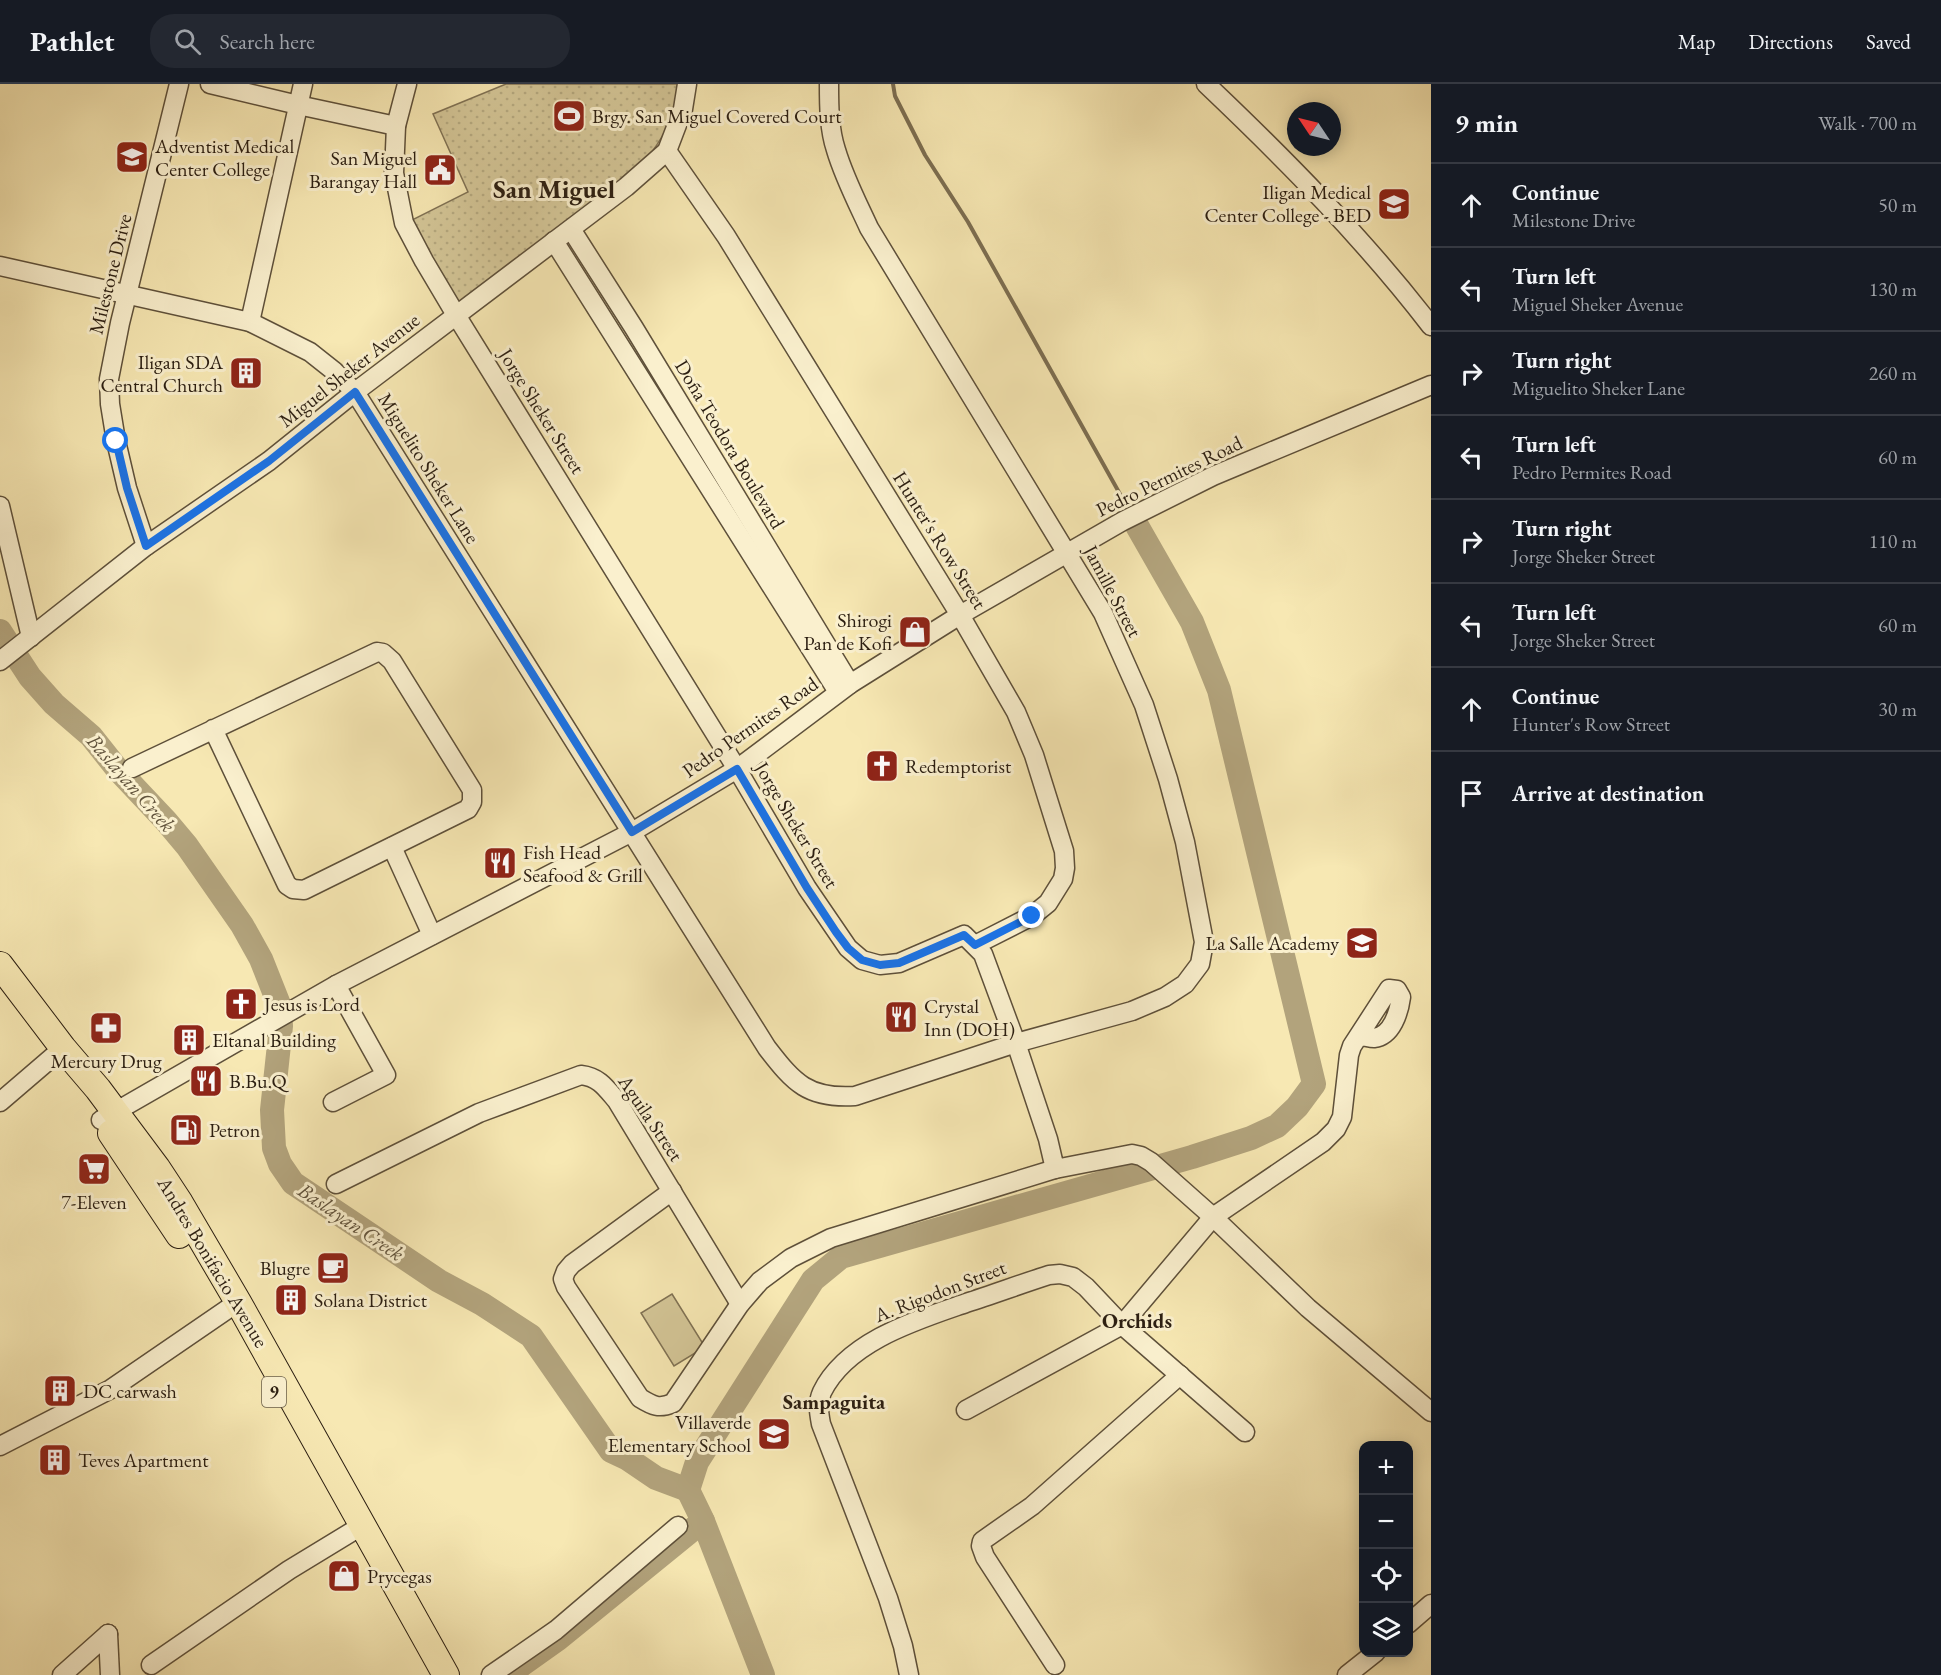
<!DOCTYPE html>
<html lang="en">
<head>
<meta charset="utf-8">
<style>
	body { margin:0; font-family:"EB Garamond",serif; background:#242831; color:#f1f3f6 }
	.controls { position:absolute; right:18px; bottom:18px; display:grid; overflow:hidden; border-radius:12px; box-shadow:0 3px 15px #0003 }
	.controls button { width:54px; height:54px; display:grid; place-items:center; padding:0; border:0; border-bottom:2px solid #363941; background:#171b24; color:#f1f3f6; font:30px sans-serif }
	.compass { position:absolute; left:1287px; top:18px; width:54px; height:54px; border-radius:50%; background:#171b24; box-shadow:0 3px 15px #0003; rotate:305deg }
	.stop { position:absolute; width:18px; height:18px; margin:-14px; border:4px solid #1a73e8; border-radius:50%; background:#fff }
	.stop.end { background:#1a73e8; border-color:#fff; box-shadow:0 2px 6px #0008 }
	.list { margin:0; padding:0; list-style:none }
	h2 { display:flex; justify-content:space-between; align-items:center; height:78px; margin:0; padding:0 24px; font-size:26px }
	h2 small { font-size:20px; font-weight:400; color:#9ea1a6 }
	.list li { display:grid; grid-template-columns:39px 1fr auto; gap:18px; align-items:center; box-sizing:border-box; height:84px; padding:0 24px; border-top:2px solid #363941 }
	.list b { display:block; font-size:22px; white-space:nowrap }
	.list p { margin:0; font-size:20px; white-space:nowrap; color:#9ea1a6 }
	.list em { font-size:20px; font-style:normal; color:#9ea1a6 }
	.icon { flex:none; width:33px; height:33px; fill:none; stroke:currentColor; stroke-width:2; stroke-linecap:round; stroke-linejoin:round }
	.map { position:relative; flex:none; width:1431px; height:1591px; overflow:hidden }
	header { display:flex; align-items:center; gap:36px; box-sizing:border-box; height:84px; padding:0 30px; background:#171b24; border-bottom:2px solid #363941 }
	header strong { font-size:28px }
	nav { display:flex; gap:33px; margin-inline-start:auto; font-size:21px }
	.search { width:420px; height:54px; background:#242831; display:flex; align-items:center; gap:15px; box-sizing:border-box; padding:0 21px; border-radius:24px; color:#9ea1a6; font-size:22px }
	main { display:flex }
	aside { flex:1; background:#171b24 }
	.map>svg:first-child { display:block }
</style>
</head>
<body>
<header>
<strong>Pathlet</strong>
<div class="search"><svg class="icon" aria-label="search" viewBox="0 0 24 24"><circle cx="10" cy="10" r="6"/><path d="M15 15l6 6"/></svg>Search here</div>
<nav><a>Map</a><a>Directions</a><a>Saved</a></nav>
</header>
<main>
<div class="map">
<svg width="1431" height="1591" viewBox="0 0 1431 1591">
	<defs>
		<pattern id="park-dots" width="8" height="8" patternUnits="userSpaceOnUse" patternTransform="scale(1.5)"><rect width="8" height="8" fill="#d4c697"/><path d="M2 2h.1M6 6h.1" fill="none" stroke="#b6aa81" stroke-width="1.8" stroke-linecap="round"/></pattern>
	</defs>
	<rect width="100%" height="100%" fill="#f7e8b3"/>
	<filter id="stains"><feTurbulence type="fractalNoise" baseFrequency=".00333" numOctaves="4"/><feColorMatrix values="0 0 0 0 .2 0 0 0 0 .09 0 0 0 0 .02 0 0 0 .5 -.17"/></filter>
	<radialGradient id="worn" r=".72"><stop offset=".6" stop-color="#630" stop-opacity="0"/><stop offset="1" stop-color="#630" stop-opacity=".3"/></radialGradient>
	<!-- grass -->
	<path fill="#d4c697" stroke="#807254" stroke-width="1.5" d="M 672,1210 L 705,1263 L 674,1282 L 641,1229 Z"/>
	<!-- park -->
	<path fill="url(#park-dots)" stroke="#807254" stroke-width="1.5" d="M 506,0 L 681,0 C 676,33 662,56 642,81 L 458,223 L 412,136 L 468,108 L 433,30 Z"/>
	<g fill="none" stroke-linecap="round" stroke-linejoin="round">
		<!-- stream -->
		<path stroke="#7c6e51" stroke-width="4" d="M 893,0 L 895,12 L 925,71 L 968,138 L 1130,428"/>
		<!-- river -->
		<g stroke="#b2a37c" stroke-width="24">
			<path d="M 0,547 L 30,593 L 54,620 L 91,652 L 118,686 L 166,737 L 187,762 L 242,841 L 261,875 L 280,923 L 281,942 L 272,1026 L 274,1064 L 280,1080 L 293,1099 L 439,1197 L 482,1220 L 531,1252 L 611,1367 L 628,1375 L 656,1394 L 688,1406"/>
			<path d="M 514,1591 L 520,1582 L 558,1555 L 703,1437"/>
			<path d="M 763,1591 L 703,1437 L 688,1406 L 697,1378 L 813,1196 L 841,1173 L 1192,1073 L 1251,1054 L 1277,1042 L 1297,1023 L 1314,1000 L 1219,606 L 1192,538 L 1136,440"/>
		</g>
		<defs>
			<g id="minor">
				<path d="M 210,0 L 298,21 L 396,42"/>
				<path d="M 407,0 L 396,42 L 394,89 L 404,139 L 424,177 L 456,231 L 737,685 L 807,804 L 848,864 L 862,876 L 880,881 L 899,879 L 964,851 L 983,870 L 1016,959 L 1048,1055 L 1055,1085 L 1132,1070 L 1141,1072 L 1151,1078 L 1213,1133 L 1308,1224 L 1431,1328"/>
				<path d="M 1206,0 C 1286,76 1364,155 1431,242"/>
				<path d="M 667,67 L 726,152 L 960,531 L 1016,628 L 1034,671 L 1064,767 L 1065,784 L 1063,795 L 1048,819 L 1032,832 L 975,861"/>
				<path d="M 571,145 L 634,244 L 850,600"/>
				<path d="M 554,157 L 838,608"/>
				<path d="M 0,182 L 250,238 L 310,268 L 334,287 L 355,308 L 767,964 C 794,999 808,1015 855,1012 L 1016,959 L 1132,927 L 1165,913 L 1185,900 L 1200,880 L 1204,858 L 1185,758 L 1168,695 L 1144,621 L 1103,529 L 869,144 C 857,118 844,93 836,66 C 829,45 829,21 829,0"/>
				<path d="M 250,238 L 303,0"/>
				<path d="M 0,422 L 31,553"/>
				<path d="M 146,462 L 127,404 L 116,357 L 110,320 L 109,295 L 120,239 L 179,0"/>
				<path d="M 0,577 L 146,462 L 269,377 L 355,308 L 626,103 L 667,67 L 683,25 L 687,0"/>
				<path d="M 132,684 L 377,568 L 383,569 L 392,577 L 472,706 L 472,718 L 468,725 L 304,806 L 293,805 L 287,801 L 213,645"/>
				<path d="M 392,763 L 432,851"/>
				<path d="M 0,1018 L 63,964"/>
				<path d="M 333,1018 L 386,991 L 336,901"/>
				<path d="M 101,1036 L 336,901 L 632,748 L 737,685 L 850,600 L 960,531 L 1123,437 L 1213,392 L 1431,301"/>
				<path d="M 336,1100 L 479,1029 L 581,991 C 599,993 606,1004 617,1017 L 740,1220"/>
				<path d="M 672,1107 L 572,1180 L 566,1187 L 563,1195 L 566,1203 L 640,1314 C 653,1322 659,1325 673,1319 L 740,1220 L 760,1197 L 791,1174 L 831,1154 L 1055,1085"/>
				<path d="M 966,1326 L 1122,1241 L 1213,1133 L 1323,1058 L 1336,1045 L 1342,1033 L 1349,971 L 1352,962 L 1389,905 L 1397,906 L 1401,913 C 1399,928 1392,952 1374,954 C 1369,954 1364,952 1359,952"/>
				<path d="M 0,1362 L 111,1305 L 238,1218"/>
				<path d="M 1408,1540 L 1431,1520"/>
				<path d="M 108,1550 L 110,1591"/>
				<path d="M 151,1581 L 289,1486 L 353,1447"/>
				<path d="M 1055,1581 L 985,1473 L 981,1462 L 982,1457 L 1032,1422 L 1180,1291"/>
				<path d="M 62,1591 L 108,1550"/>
				<path d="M 491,1591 L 556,1546 L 678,1442"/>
				<path d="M 909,1591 L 903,1562 L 888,1514 L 821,1340 C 819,1329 817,1319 822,1308 C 847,1257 917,1236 966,1219 C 994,1210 1021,1200 1049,1191 L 1060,1190 L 1073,1193 L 1086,1203 L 1122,1241 L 1245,1348"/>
				<path d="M 1347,1591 L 1376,1568"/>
			</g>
			<g id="highway">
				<path d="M 0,881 L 63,964 L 98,1005 L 157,1084 L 180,1119 L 238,1218 L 446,1591"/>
				<path d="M 111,1049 L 179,1151"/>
			</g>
		</defs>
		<!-- minor casing -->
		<use href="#minor" stroke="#5e503a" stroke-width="21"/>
		<!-- highway casing -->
		<use href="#highway" stroke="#2b1e11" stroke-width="28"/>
		<!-- minor -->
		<use href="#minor" stroke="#faf0ce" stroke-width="18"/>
		<!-- highway -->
		<use href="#highway" stroke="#f7e8b3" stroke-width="26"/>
	</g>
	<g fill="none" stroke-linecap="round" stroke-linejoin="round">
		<!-- route -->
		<path stroke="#1a73e8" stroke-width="8" d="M 116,357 L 127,404 L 146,462 L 269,377 L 355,308 L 632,748 L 737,685 L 807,804 L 836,848 L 848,864 L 862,876 L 880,881 L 899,879 L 964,851 L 975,861 L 1032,832"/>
	</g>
	<!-- icons -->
	<defs>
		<symbol id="stadium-square" viewBox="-11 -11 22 22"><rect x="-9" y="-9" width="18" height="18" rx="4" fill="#8f2418" stroke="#faf0ce"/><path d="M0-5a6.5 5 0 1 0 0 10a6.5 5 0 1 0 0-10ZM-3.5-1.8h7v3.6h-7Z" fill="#fff"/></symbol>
		<symbol id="university-square" viewBox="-11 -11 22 22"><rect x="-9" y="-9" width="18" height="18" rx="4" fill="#8f2418" stroke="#faf0ce"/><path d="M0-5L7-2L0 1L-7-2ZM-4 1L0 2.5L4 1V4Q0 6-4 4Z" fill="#fff"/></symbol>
		<symbol id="civic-square" viewBox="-11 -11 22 22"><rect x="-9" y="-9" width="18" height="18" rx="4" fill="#8f2418" stroke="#faf0ce"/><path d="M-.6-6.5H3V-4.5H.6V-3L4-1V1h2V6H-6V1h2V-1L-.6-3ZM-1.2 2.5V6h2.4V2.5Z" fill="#fff"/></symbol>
		<symbol id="school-square" viewBox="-11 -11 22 22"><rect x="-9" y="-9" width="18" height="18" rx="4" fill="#8f2418" stroke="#faf0ce"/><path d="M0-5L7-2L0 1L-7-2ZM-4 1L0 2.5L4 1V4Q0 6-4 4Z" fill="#fff"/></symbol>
		<symbol id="building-square" viewBox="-11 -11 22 22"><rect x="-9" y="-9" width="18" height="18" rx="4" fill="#8f2418" stroke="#faf0ce"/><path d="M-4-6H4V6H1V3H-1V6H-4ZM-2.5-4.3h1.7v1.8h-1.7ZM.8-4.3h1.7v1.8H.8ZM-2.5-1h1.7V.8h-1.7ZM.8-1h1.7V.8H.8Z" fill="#fff"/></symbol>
		<symbol id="shop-square" viewBox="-11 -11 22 22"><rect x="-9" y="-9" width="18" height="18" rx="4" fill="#8f2418" stroke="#faf0ce"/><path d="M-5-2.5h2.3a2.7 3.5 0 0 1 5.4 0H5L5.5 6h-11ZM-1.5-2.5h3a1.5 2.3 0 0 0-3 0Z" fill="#fff"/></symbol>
		<symbol id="church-square" viewBox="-11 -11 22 22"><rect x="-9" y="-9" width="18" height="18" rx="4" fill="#8f2418" stroke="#faf0ce"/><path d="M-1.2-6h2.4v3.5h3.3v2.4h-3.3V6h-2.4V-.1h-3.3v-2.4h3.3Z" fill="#fff"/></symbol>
		<symbol id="restaurant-square" viewBox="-11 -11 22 22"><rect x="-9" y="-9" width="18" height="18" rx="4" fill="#8f2418" stroke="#faf0ce"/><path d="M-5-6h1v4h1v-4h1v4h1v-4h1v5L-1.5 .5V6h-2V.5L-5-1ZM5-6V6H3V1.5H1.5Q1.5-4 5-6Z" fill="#fff"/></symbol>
		<symbol id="pharmacy-square" viewBox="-11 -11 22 22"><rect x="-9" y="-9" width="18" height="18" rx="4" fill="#8f2418" stroke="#faf0ce"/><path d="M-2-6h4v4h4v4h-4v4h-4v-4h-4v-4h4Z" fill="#fff"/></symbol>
		<symbol id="fuel-square" viewBox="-11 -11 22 22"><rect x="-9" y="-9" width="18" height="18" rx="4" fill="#8f2418" stroke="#faf0ce"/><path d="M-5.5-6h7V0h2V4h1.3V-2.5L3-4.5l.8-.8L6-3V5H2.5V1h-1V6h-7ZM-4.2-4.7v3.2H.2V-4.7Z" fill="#fff"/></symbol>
		<symbol id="supermarket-square" viewBox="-11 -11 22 22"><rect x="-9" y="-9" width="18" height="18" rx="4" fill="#8f2418" stroke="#faf0ce"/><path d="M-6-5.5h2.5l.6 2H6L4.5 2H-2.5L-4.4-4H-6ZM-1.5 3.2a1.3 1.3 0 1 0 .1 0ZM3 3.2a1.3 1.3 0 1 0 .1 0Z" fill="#fff"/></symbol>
		<symbol id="cafe-square" viewBox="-11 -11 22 22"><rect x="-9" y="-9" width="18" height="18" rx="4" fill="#8f2418" stroke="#faf0ce"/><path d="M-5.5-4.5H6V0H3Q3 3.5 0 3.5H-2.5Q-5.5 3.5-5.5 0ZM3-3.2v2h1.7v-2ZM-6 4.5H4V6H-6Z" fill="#fff"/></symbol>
	</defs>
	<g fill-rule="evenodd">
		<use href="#stadium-square" x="550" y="13" width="38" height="38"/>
		<use href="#university-square" x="113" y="54" width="38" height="38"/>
		<use href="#civic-square" x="421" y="67" width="38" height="38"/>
		<use href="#school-square" x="1375" y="101" width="38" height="38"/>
		<use href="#building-square" x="227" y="270" width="38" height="38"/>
		<use href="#shop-square" x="896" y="529" width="38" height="38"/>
		<use href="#church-square" x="863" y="663" width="38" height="38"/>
		<use href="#restaurant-square" x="481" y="760" width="38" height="38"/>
		<use href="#school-square" x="1343" y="840" width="38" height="38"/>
		<use href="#church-square" x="222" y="901" width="38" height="38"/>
		<use href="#restaurant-square" x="882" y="914" width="38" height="38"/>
		<use href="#pharmacy-square" x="87" y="925" width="38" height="38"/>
		<use href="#building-square" x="170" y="937" width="38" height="38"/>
		<use href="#restaurant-square" x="187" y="978" width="38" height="38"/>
		<use href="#fuel-square" x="167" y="1027" width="38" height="38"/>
		<use href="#supermarket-square" x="75" y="1066" width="38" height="38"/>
		<use href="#cafe-square" x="314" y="1165" width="38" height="38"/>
		<use href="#building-square" x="272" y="1197" width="38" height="38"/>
		<use href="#building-square" x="41" y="1288" width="38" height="38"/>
		<use href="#school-square" x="755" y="1331" width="38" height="38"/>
		<use href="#building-square" x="36" y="1357" width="38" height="38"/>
		<use href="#shop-square" x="325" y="1473" width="38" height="38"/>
	</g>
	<g text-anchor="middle" stroke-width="6" stroke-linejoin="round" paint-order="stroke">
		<!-- shield labels -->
		<rect fill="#faf0ce" stroke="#695d4a" stroke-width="1.5" x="262" y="1293" width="24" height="30" rx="4.5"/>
		<g font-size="18" font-weight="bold" fill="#2b1e11">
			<text x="274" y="1314">9</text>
		</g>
		<!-- poi labels -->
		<g font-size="20" fill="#2b1e11" stroke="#faf0ce" text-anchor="start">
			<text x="592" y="39">Brgy. San Miguel Covered Court</text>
			<text x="155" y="69">Adventist Medical<tspan x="155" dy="23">Center College</tspan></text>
			<text x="417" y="81" text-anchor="end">San Miguel<tspan x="417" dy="23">Barangay Hall</tspan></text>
			<text x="1371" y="115" text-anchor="end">Iligan Medical<tspan x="1371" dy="23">Center College - BED</tspan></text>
			<text x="223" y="285" text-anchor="end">Iligan SDA<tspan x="223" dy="23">Central Church</tspan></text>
			<text x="892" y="543" text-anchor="end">Shirogi<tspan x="892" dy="23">Pan de Kofi</tspan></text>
			<text x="905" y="689">Redemptorist</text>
			<text x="523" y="775">Fish Head<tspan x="523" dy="23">Seafood &amp; Grill</tspan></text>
			<text x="1339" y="866" text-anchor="end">La Salle Academy</text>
			<text x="264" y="927">Jesus is Lord</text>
			<text x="924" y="929">Crystal<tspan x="924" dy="23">Inn (DOH)</tspan></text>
			<text x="212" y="963">Eltanal Building</text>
			<text x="106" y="984" text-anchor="middle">Mercury Drug</text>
			<text x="229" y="1004">B.Bu.Q</text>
			<text x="209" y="1053">Petron</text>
			<text x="94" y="1125" text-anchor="middle">7-Eleven</text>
			<text x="310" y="1191" text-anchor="end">Blugre</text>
			<text x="314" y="1223">Solana District</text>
			<text x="83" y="1314">DC carwash</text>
			<text x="751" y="1345" text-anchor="end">Villaverde<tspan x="751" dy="23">Elementary School</tspan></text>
			<text x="78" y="1383">Teves Apartment</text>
			<text x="367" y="1499">Prycegas</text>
		</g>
		<!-- street labels -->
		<g font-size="20" fill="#2b1e11" stroke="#faf0ce">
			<text transform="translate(110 190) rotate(-76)" y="7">Milestone Drive</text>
			<text transform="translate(349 286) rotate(-38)" y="7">Miguel Sheker Avenue</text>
			<text transform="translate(542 327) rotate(58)" y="7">Jorge Sheker Street</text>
			<text transform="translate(730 360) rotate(59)" y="7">Doña Teodora Boulevard</text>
			<text transform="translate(429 384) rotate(58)" y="7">Miguelito Sheker Lane</text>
			<text transform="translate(1169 392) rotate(-26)" y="7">Pedro Permites Road</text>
			<text transform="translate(940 456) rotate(58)" y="7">Hunter's Row Street</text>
			<text transform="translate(1113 507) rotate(62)" y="7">Jamille Street</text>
			<text transform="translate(750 643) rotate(-35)" y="7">Pedro Permites Road</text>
			<text transform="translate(797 741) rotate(59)" y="7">Jorge Sheker Street</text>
			<text transform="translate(651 1034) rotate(56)" y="7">Aguila Street</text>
			<text transform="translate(213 1178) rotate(59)" y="7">Andres Bonifacio Avenue</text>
			<text transform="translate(940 1207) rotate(-21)" y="7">A. Rigodon Street</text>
		</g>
		<!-- water labels -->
		<g font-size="21" font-style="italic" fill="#61533c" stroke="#faf0ce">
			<text transform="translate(131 699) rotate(49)" y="7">Baslayan Creek</text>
			<text transform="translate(351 1138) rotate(34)" y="7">Baslayan Creek</text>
		</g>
		<!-- neighbourhood labels -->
		<g font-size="21" font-weight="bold" fill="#2b1e11" stroke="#faf0ce">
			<text x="1137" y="1244">Orchids</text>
			<text x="834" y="1325">Sampaguita</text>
		</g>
		<!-- district labels -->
		<g font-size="26" font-weight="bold" fill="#2b1e11" stroke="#faf0ce">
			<text x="554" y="114">San Miguel</text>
		</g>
	</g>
	<rect width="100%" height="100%" filter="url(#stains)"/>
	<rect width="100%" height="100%" fill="url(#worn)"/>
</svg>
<div class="controls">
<button>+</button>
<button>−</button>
<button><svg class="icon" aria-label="locate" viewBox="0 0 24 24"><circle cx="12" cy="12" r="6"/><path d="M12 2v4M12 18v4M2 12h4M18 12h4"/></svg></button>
<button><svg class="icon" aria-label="layers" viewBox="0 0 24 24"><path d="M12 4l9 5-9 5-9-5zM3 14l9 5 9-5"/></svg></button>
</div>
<svg class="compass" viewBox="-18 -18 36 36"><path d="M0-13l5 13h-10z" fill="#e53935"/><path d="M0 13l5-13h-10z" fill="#9ea1a6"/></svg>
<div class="stop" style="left:116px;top:357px"></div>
<div class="stop end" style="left:1032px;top:832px"></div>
</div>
<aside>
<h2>9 min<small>Walk · 700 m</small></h2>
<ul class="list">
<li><svg class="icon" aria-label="ahead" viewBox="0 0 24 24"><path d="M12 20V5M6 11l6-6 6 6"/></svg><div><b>Continue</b><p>Milestone Drive</p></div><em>50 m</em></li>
<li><svg class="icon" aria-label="left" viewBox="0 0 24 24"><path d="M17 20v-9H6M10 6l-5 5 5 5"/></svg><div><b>Turn left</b><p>Miguel Sheker Avenue</p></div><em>130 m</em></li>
<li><svg class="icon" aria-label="right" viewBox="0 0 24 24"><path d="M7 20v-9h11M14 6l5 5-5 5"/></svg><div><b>Turn right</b><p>Miguelito Sheker Lane</p></div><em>260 m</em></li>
<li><svg class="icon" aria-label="left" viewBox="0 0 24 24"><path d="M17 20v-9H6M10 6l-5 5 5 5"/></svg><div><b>Turn left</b><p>Pedro Permites Road</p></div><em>60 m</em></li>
<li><svg class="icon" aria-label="right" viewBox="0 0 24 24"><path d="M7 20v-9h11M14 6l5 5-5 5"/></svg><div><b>Turn right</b><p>Jorge Sheker Street</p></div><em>110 m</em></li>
<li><svg class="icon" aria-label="left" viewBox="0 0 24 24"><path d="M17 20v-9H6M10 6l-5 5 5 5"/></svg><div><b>Turn left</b><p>Jorge Sheker Street</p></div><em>60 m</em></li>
<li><svg class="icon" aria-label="ahead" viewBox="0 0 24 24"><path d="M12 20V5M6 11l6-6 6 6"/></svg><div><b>Continue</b><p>Hunter's Row Street</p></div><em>30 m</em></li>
<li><svg class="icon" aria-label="arrive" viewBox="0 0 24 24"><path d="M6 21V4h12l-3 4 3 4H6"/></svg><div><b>Arrive at destination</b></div></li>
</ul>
</aside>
</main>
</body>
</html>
